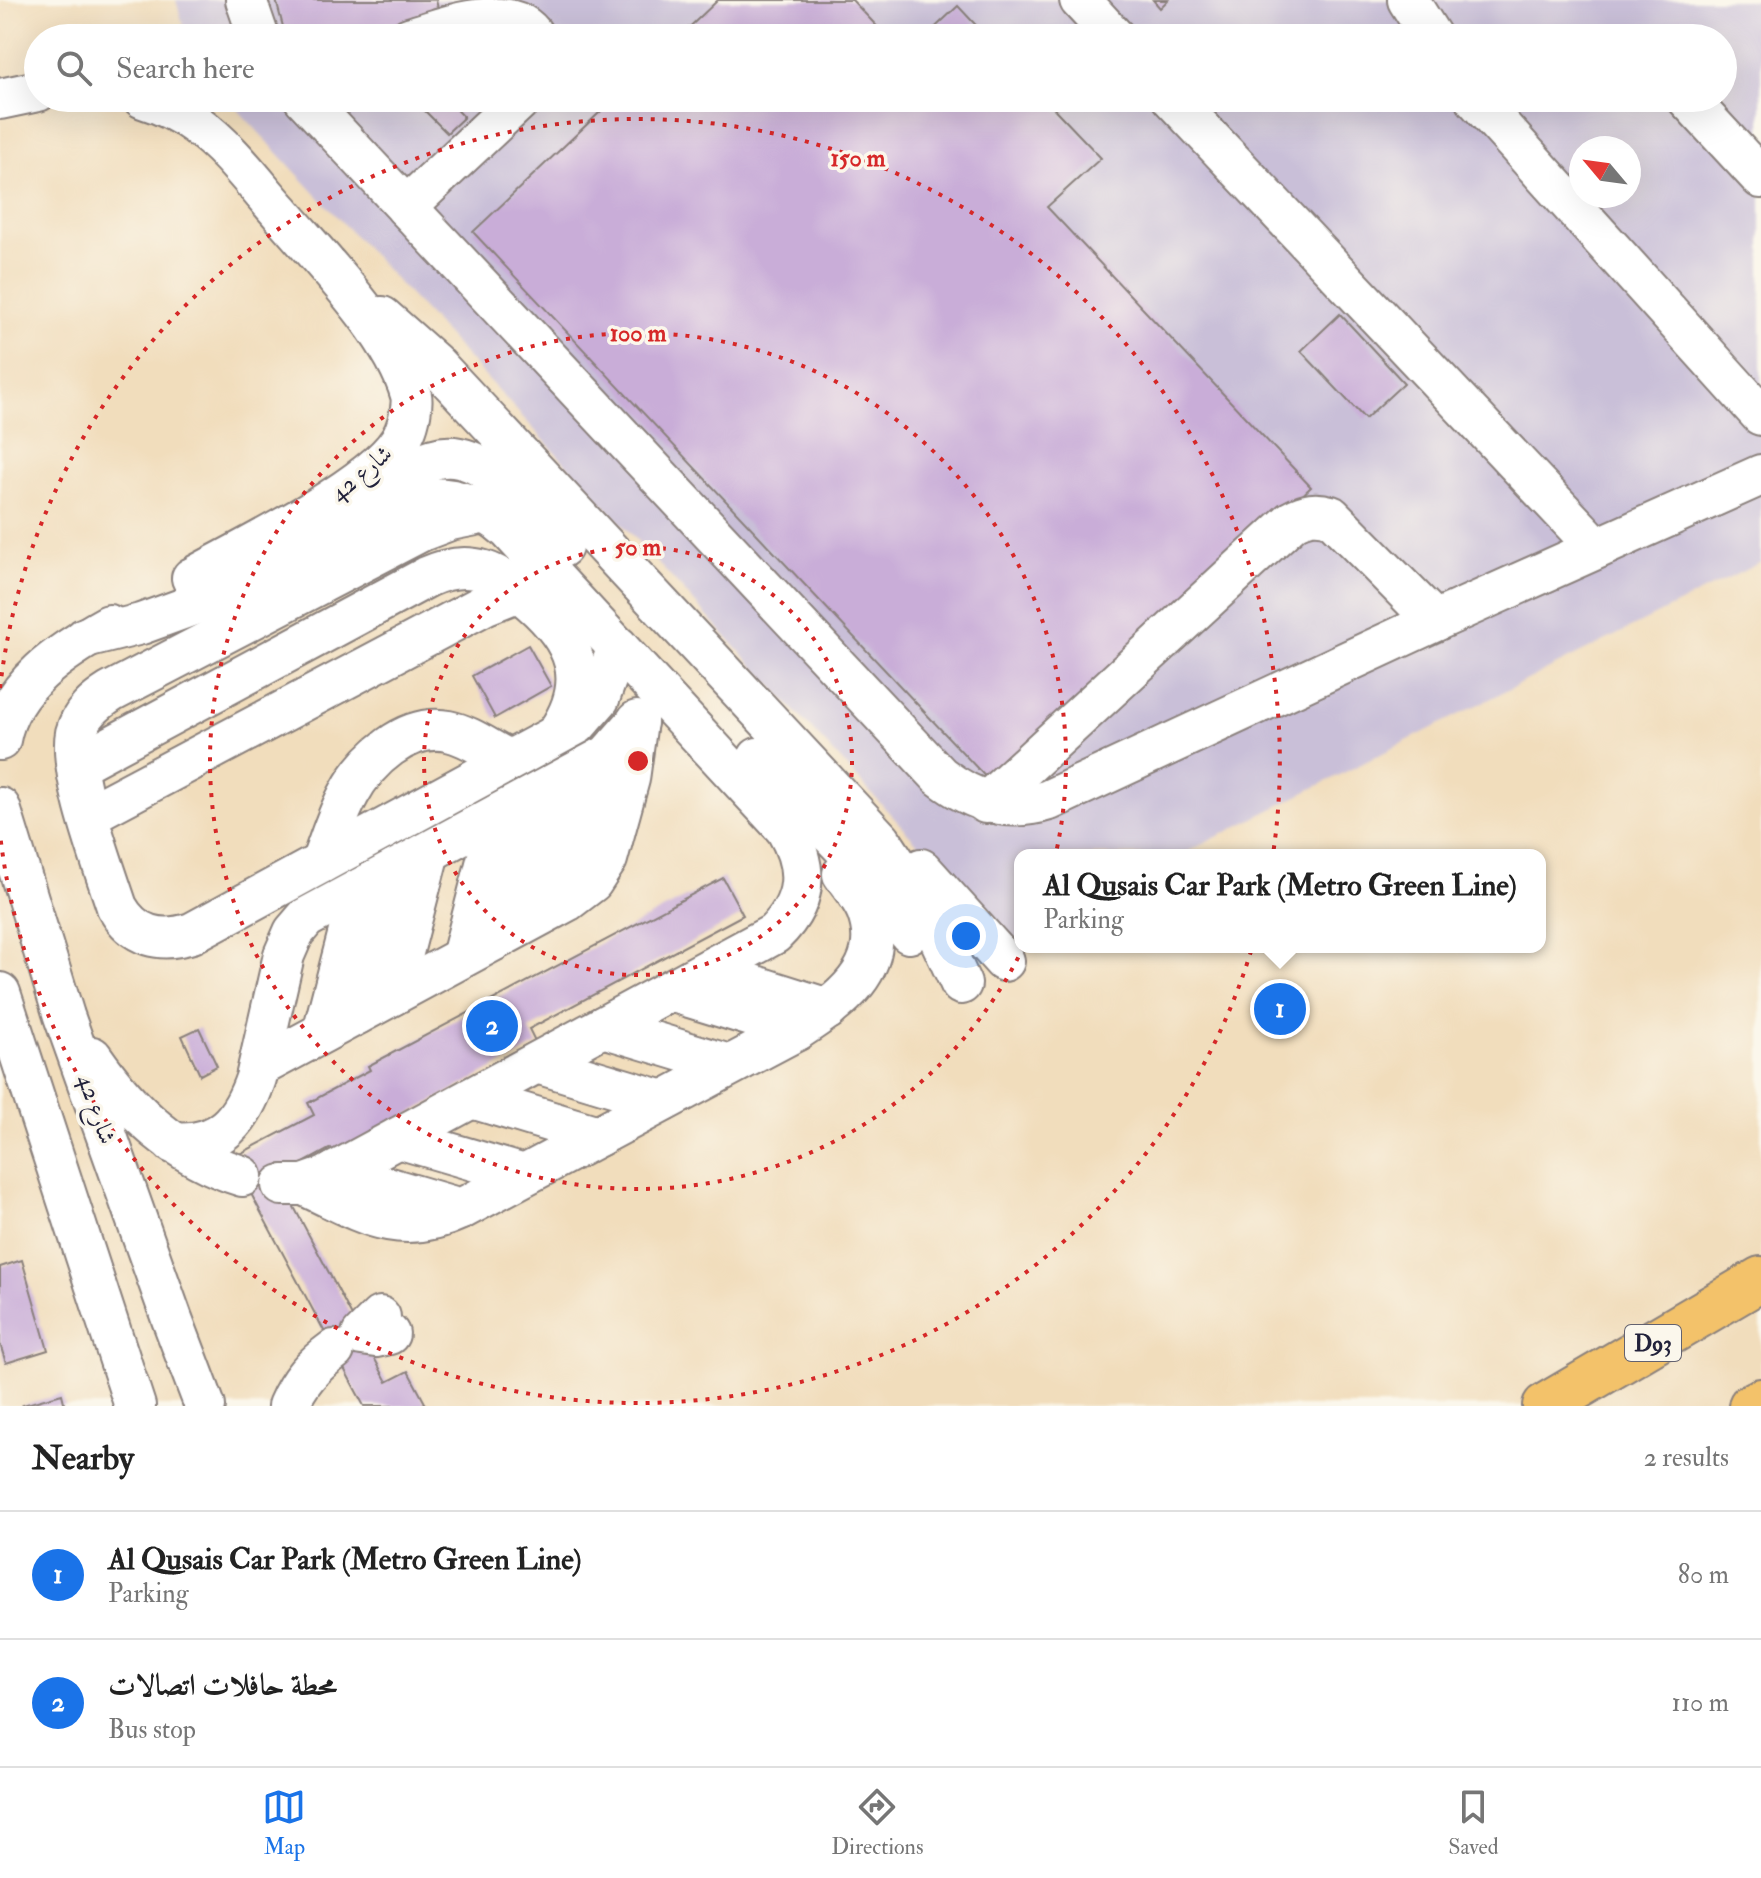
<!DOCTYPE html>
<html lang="en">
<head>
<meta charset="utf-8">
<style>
	body { margin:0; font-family:"IM FELL Double Pica",Amiri,serif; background:#f2f2f2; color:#222 }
	.compass { position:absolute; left:1569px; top:136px; width:72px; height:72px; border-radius:50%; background:#fff; box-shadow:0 8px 32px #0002; rotate:299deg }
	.you { position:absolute; left:966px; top:936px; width:28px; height:28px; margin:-20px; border:6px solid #fff; border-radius:50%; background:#1a73e8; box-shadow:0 0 0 12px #1a73e833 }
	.badge { display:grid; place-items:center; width:52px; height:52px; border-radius:50%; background:#1a73e8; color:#fff; font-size:26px; font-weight:700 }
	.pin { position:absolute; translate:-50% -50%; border:4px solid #fff; box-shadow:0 2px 8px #0006 }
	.popup { position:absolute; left:1014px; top:849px; width:532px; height:104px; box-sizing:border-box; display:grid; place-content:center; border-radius:16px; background:#fff; filter:drop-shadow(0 2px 6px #0005); font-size:26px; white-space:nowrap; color:#767676 }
	.popup b { font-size:30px; color:#222 }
	.popup::after { content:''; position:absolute; left:50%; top:100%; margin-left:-16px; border:16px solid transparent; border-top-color:#fff }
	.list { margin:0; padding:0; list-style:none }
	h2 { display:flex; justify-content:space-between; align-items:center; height:104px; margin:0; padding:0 32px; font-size:34px }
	h2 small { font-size:26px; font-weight:400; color:#767676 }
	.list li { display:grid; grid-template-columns:52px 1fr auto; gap:24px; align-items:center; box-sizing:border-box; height:128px; padding:0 32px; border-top:2px solid #e0e0e0 }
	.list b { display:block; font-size:30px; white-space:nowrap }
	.list p { margin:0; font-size:26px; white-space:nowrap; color:#767676 }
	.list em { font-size:26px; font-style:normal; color:#767676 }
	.icon { flex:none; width:44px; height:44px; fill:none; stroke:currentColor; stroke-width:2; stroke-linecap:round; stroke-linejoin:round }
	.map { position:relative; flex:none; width:1761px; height:1406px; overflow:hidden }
	.search { position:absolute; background:#fff; box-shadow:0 8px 32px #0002; left:24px; right:24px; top:24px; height:88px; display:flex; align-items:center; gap:20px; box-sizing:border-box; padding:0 28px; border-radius:44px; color:#767676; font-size:30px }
	.sheet { height:360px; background:#fff }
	nav { display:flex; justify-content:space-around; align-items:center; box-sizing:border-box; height:112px; border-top:2px solid #e0e0e0; background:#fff; font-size:22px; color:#767676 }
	nav a { display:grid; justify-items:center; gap:4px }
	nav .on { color:#1a73e8 }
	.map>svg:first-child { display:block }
</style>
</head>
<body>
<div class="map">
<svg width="1761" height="1406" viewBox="0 0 1761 1406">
	<rect width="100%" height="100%" fill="#fbf7ec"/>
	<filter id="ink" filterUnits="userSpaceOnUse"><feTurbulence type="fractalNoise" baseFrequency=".0125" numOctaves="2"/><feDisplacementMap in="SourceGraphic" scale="16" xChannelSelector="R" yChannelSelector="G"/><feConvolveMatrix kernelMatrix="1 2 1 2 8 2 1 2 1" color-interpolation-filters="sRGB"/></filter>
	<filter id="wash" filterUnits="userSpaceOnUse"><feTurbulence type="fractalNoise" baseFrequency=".006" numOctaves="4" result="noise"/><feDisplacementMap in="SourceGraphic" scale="32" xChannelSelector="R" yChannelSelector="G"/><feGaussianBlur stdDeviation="1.8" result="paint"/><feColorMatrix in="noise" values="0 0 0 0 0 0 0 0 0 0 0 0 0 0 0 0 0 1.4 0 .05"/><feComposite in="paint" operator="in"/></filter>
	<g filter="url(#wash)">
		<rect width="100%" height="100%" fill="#f1ddbc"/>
		<!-- industrial -->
		<path fill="#c9bfd8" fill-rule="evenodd" d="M 176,0 L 1761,0 L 1761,562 L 1181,855 L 1020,855 L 1020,937 L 1009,942 L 227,98 L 1723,98 L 1723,38 L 187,38 ZM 1581,148 L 1629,148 L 1629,196 L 1581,196 Z"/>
		<g id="blocks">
			<!-- building -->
			<g fill="#c9add8">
				<path d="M 276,0 L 436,0 L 439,13 L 348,38 L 286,38 Z"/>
				<path d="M 718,0 L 852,0 L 888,38 L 678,38 Z"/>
				<path d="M 1153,0 L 1168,0 L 1160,8 Z"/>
				<path d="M 958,6 L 988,38 L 924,38 Z"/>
				<path d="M 412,98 L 446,98 L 464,117 L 447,133 Z"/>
				<path d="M 615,98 L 1044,98 L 1101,158 L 1047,207 L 1311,487 L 995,787 L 473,232 Z"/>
				<path d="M 1340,314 L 1404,383 L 1365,419 L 1301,351 Z"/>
				<path d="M 528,645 L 551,686 L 495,718 L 472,676 Z"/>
				<path d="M 723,878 L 743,915 L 529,1029 L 537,1045 L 335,1154 L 331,1148 L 278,1177 L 387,1382 L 408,1371 L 425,1403 L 421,1406 L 364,1406 L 232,1158 L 314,1115 L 308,1103 L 370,1070 L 368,1066 Z"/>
				<path d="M 199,1028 L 217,1066 L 200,1075 L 182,1036 Z"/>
				<path d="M 22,1260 L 48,1350 L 6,1363 L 0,1344 L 0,1267 Z"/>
				<path d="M 62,1394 L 65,1406 L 24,1406 L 23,1405 Z"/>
			</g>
		</g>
	</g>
	<g filter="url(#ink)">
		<use href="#blocks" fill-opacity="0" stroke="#8a807c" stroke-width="2"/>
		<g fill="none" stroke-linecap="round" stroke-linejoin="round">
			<defs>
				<g id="minor">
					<path d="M 246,0 L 259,38"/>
					<path d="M 1080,0 L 1115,38"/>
					<path d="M 1408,0 L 1432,38"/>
					<path d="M 409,38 C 443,28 512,0 535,38"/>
					<path d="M 143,98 C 162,104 181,113 197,125 C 230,149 254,183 281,213 C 322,261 394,334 411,395 C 413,404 409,422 405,431 C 386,481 242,550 192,578"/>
					<path d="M 304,98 L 940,776 C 974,802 1008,813 1049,800 L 1435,621 L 1761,475"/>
					<path d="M 1172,98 L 1597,548"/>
					<path d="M 1475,98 L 1761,415"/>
					<path d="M 1687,98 L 1761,178"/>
					<path d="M 0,99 L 38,91"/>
					<path d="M 406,207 L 522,98"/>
					<path d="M 382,317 L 434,363 L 881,841 L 926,909 L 961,984"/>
					<path d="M 366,491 C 390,483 410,466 434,459 C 484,443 532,515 562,547"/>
					<path d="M 486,513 L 450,520 L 421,531 L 111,692 C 95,702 81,714 76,733 C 68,773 104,867 117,907 C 134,937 160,943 192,933 L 577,724 L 599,699 L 618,647"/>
					<path d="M 85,638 L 141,624 L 196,604 L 404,502 C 445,492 478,502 509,530 L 786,829 C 809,868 807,902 774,934 L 324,1178 L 304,1185 L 282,1185"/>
					<path d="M 0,740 C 9,685 64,650 109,625"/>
					<path d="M 758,758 L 868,873 L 883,891 L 909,933"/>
					<path d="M 77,765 L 427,577 C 471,557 498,572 532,602 C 575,640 593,680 558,732"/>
					<path d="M 986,803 L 1292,521 C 1306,513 1316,512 1331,516 L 1435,621"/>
					<path d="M 0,808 L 64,1016 L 172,1319 L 205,1406"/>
					<path d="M 88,815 L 484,605 L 519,591"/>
					<path d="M 321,863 C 330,840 337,815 349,794 C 367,760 407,723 448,731 C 469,735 490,751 509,760"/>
					<path d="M 576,864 L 601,759"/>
					<path d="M 921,869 L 1004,961"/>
					<path d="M 532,919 L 561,811"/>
					<path d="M 494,940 L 539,793"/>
					<path d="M 462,957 L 499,814"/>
					<path d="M 708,971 L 828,1009"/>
					<path d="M 670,991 L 797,1030"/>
					<path d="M 0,993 L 135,1406"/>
					<path d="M 392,995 L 429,852"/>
					<path d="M 357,1014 L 395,870"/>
					<path d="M 603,1027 L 729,1065"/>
					<path d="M 323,1032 L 360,889"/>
					<path d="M 92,1057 C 130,1112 177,1156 242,1176"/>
					<path d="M 537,1063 L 663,1101"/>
					<path d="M 259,1067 L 567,901 L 592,882 L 607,859 L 629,779 L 637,721"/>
					<path d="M 472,1098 L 598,1136"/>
					<path d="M 398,1138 L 524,1175"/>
					<path d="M 173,1143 C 220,1148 242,1119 256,1078 L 284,955 L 294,932 L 306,918 L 608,755 L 637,722"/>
					<path d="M 335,1172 L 461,1209"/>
					<path d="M 304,1185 C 361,1212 398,1239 461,1209 L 797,1030 C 838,1003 889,969 867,911 C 862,898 851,886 843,874"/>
					<path d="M 380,1317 L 362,1335 L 376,1337 L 389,1334"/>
					<path d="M 288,1406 C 299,1381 312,1366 334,1350"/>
				</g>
				<g id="major">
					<path d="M 1545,1406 L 1761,1279"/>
					<path d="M 1751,1406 L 1761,1401"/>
				</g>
			</defs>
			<!-- minor casing -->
			<use href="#minor" stroke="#8a807c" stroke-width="44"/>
			<!-- major casing -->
			<use href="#major" stroke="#8a807c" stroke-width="48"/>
			<!-- minor -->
			<use href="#minor" stroke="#fff" stroke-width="40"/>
			<!-- major -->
			<use href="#major" stroke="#f3c26a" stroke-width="44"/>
		</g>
	</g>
	<!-- distance rings -->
	<g fill="none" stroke="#d62828" stroke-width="4" stroke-dasharray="4 8">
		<circle cx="638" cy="761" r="214"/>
		<circle cx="638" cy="761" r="428"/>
		<path d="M0 688A642 642 0 1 1 0 834"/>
	</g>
	<g text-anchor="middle" stroke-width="7" stroke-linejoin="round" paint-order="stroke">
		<!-- shield labels -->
		<rect fill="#fbf7ec" stroke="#636270" stroke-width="2" x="1625" y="1325" width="56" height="36" rx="6"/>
		<g font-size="22" font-weight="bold" fill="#22223b">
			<text x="1653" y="1351">D93</text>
		</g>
		<!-- street labels -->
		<g font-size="24" fill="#22223b" stroke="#fbf7ec">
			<text transform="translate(361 473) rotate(-40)" y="8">شارع 42</text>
			<text transform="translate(97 1109) rotate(71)" y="8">شارع 42</text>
		</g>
	</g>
	<circle cx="638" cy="761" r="12" fill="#d62828" stroke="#fbf7ec" stroke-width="4"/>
	<g font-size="24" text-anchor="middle" font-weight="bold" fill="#d62828" stroke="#fbf7ec" stroke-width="7" stroke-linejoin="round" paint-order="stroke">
		<text x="858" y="166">150 m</text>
		<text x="638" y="341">100 m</text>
		<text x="638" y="555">50 m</text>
	</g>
</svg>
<svg class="compass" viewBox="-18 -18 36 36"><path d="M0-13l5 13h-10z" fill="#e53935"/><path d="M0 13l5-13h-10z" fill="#767676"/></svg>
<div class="you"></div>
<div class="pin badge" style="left:1280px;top:1009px">1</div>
<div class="popup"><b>Al Qusais Car Park (Metro Green Line)</b>Parking</div>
<div class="pin badge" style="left:492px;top:1026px">2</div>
<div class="search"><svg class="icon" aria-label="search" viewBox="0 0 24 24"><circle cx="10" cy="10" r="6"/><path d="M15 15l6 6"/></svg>Search here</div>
</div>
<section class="sheet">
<h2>Nearby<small>2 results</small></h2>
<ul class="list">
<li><span class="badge">1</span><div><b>Al Qusais Car Park (Metro Green Line)</b><p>Parking</p></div><em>80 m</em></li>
<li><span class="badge">2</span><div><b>محطة حافلات اتصالات</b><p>Bus stop</p></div><em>110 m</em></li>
</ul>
</section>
<nav>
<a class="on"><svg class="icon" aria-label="map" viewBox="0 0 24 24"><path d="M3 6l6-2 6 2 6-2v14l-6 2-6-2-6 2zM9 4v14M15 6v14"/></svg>Map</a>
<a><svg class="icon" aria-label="directions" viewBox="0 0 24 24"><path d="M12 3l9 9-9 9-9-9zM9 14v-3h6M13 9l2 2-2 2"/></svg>Directions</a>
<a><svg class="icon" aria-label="saved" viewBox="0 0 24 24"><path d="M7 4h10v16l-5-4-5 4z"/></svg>Saved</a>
</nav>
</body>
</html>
